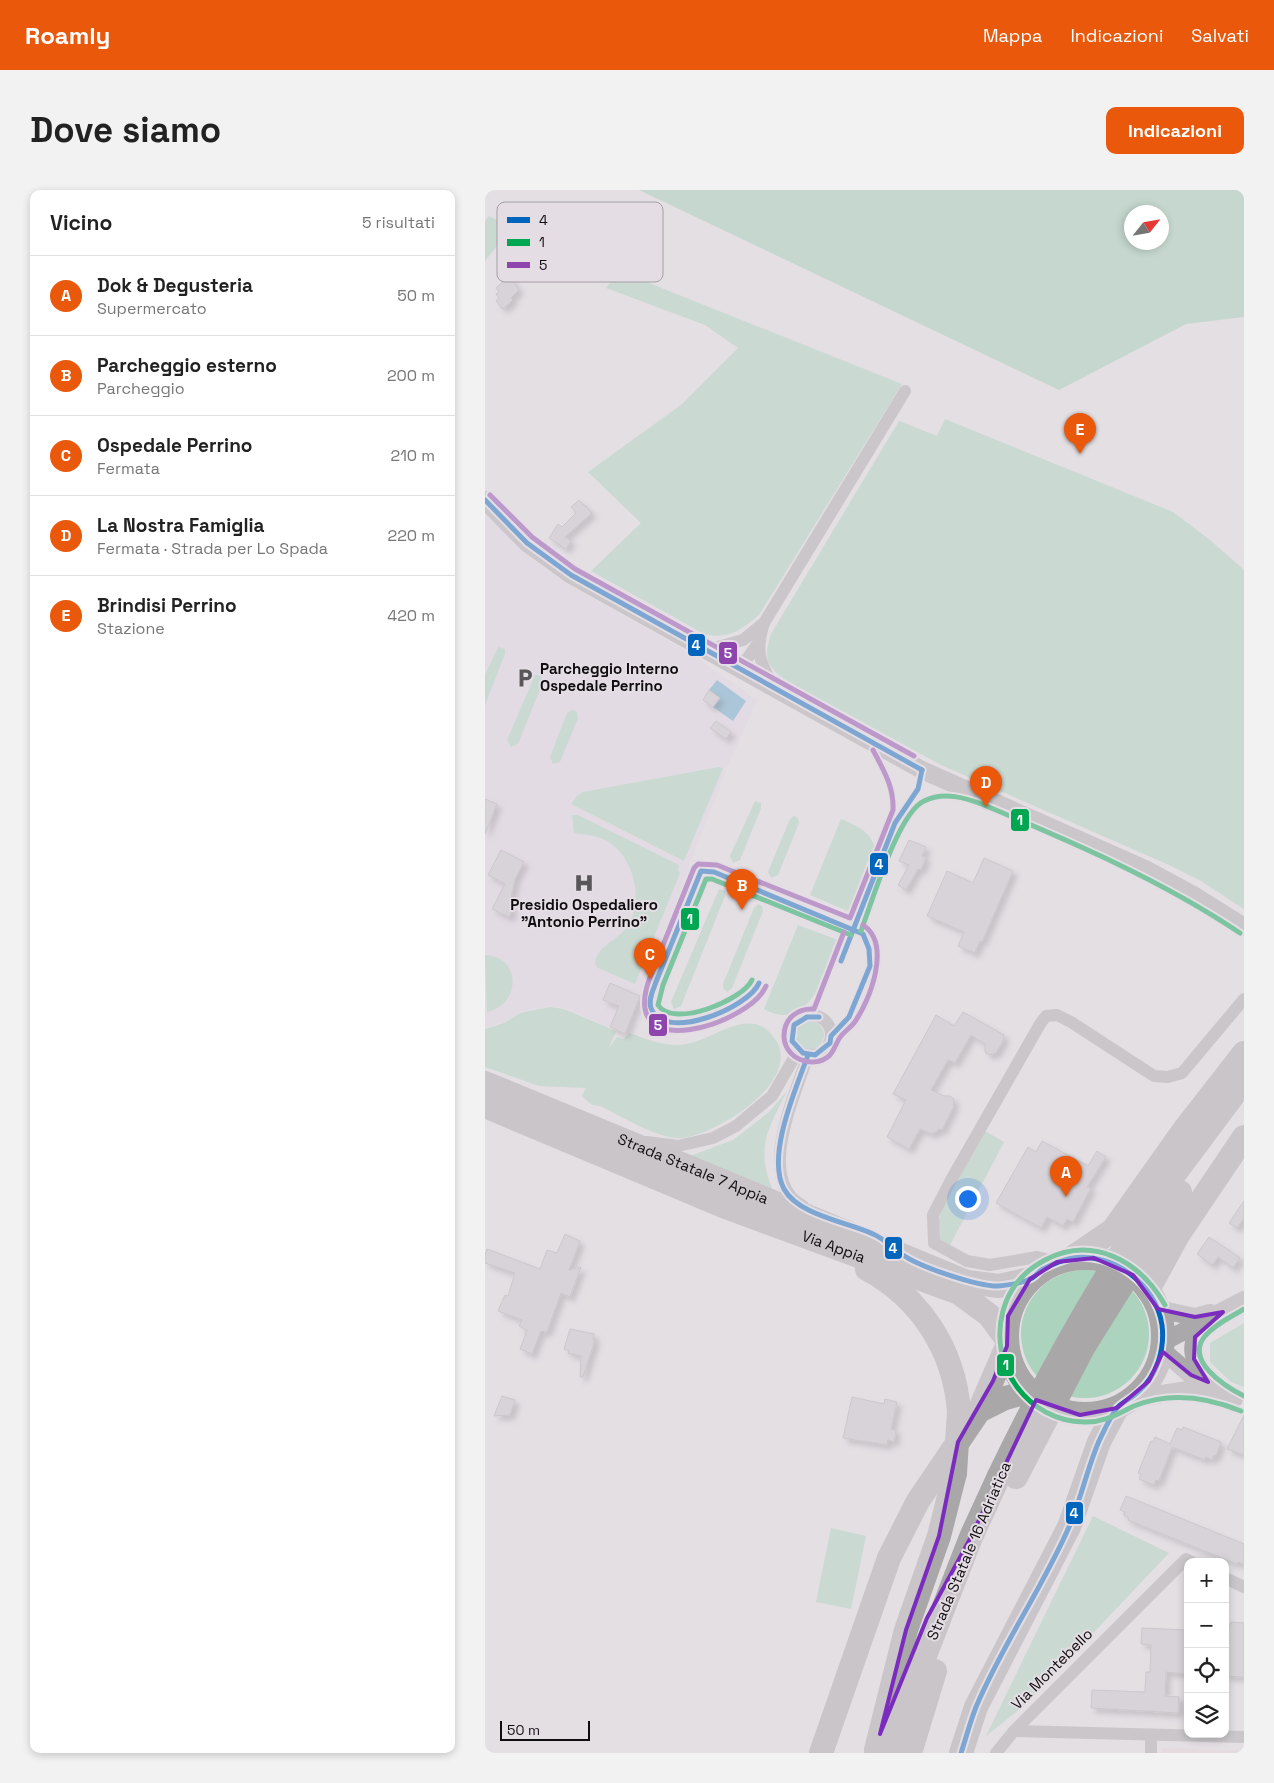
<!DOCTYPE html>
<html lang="it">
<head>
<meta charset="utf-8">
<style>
	body { margin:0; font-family:"Space Grotesk",sans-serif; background:#f2f2f2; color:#222 }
	.controls { position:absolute; right:15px; bottom:15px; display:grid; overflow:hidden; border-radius:10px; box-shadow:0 2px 8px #0003 }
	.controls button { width:45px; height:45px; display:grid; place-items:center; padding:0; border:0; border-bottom:1px solid #e0e0e0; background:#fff; color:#222; font:25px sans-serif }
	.compass { position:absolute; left:639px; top:15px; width:45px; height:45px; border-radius:50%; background:#fff; box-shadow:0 2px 8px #0003; rotate:59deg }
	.scale { position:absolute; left:15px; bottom:12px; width:90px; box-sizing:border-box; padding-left:5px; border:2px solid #0f0d0f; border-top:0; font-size:14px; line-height:18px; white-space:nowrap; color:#0f0d0f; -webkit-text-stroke:4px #e4dee4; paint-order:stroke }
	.you { position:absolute; left:482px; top:1008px; width:18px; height:18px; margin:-12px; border:4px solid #fff; border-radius:50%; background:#1a73e8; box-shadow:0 0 0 8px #1a73e833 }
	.badge { display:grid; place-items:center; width:32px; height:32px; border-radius:50%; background:#ea580c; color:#fff; font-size:16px; font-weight:700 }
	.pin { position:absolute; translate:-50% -41px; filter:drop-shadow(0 1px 2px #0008) }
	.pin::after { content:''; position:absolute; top:26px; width:18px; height:15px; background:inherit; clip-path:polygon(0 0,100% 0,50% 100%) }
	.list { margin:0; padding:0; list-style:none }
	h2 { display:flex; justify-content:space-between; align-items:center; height:65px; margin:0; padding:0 20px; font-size:21px }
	h2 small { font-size:16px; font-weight:400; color:#767676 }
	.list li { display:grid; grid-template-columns:32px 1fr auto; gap:15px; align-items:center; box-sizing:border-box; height:80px; padding:0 20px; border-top:1px solid #e0e0e0 }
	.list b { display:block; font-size:19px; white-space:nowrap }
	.list p { margin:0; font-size:16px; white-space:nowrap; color:#767676 }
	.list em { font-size:16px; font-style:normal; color:#767676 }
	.icon { flex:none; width:28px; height:28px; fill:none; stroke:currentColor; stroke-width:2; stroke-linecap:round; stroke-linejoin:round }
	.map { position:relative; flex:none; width:759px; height:1563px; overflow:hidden; border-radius:10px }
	header { display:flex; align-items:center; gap:30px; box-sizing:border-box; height:70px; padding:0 25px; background:#ea580c; color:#fff }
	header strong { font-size:24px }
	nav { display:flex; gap:28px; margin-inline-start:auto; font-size:18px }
	.intro { display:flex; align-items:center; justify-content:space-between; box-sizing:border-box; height:120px; padding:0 30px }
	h1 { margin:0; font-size:35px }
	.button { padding:12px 22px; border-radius:10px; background:#ea580c; color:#fff; font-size:18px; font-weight:700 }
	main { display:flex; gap:30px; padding:0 30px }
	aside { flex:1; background:#fff; border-radius:10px; box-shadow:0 2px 8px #0003 }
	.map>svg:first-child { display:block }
</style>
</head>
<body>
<header>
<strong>Roamly</strong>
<nav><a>Mappa</a><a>Indicazioni</a><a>Salvati</a></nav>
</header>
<div class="intro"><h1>Dove siamo</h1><a class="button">Indicazioni</a></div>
<main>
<aside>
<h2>Vicino<small>5 risultati</small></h2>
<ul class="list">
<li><span class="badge">A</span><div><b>Dok &amp; Degusteria</b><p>Supermercato</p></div><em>50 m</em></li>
<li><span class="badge">B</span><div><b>Parcheggio esterno</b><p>Parcheggio</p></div><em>200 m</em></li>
<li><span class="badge">C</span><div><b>Ospedale Perrino</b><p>Fermata</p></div><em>210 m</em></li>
<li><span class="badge">D</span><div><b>La Nostra Famiglia</b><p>Fermata · Strada per Lo Spada</p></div><em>220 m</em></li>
<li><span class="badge">E</span><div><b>Brindisi Perrino</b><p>Stazione</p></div><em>420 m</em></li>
</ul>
</aside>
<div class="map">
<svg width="759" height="1563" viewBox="0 0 759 1563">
	<defs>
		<filter id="shadow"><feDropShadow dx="4.5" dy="4.5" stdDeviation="2.5" flood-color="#0004"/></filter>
	</defs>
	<rect width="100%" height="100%" fill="#e3dfe3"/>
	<!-- education -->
	<path fill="#e7d6d8" d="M 677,1558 L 759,1561 L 759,1563 L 677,1563 Z"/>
	<!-- medical -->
	<path fill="#e1d7e3" d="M 0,320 L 49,371 L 84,395 L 204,463 L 272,510 L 241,580 L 140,844 L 79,818 L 64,816 L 35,822 L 19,832 L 0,838 Z"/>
	<!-- green -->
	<g fill="#abd3bd">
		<path d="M 4,26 L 27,37 L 0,71 L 0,31 Z"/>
		<path d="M 134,81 L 417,194 L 274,425 C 256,440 244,450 219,444 L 106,381 L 156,333 L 103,282 L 196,215 L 253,158 L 220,135 L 121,98 Z"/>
		<path d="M 460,229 L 688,322 L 725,350 L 759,380 L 759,719 L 716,691 L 684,675 L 456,575 L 299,489 C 280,474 279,467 286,444 L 414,231 L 452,246 Z"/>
		<path d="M 13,457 L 20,459 L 20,464 L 0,515 L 0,485 Z"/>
		<path d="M 50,485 L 56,485 L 58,492 L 33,554 L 26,557 L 22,550 Z"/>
		<path d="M 87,520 L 92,522 L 93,528 L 75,572 L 68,574 L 65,567 L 82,523 Z"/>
		<path d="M 234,577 L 238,578 L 199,671 L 86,614 L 92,606 L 98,602 Z"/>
		<path d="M 270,611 L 276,613 L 276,618 L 255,670 L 248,673 L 245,666 Z"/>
		<path d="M 87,625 L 93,625 L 194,675 L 193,680 L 195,683 L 150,794 L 113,778 L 110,774 C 111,756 133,750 142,737 C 160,712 149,666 122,651 C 111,645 102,645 89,643 Z"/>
		<path d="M 309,626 L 313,628 L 314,633 L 293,685 L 286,688 L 283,682 L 305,629 Z"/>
		<path d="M 356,629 C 372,636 386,641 390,659 L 365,722 L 325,705 Z"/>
		<path d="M 234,699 L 240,701 L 240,706 L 196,816 L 189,819 L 186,812 Z"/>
		<path d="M 273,714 L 277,716 L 278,721 L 247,798 L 242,802 L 238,798 L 238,794 L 269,718 Z"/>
		<path d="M 313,735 L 353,750 C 342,780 324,845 279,819 Z"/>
		<path d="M 0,765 C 36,766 37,814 2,822 Z"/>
		<path d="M 65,817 L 79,819 L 131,841 L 124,858 L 132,847 L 138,849 L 145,843 C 161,849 175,855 193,855 C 221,855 250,825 276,836 C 282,838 288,846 292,852 C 314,893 233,943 199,948 C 175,951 137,926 115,916 L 107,915 L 97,906 L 101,898 L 54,896 L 0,877 L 0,839 L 19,833 L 35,823 Z"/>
		<circle cx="325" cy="845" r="14"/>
		<path d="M 302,901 C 282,941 270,959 289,1003 L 205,966 L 248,950 L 284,922 Z"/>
		<path d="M 500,941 L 519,952 L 464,1057 L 453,1048 C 448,1017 485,968 500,941 Z"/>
		<circle cx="600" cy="1144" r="64"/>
		<path d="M 759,1133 L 759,1197 L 746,1192 L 725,1172 L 725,1153 Z"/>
		<path d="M 608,1326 L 684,1363 L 541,1514 L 501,1546 Z"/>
		<path d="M 346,1338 L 381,1346 L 366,1419 L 331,1412 Z"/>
	</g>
	<!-- forest -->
	<path fill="#a0ceb6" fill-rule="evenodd" d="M 154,0 L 759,0 L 759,127 L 701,134 L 574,200 ZM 646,22 L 676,22 L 676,52 L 646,52 Z"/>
	<!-- water -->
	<path fill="#67a8ca" d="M 232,490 L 261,511 L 248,531 L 228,517 L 234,508 L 224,500 Z"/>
	<!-- building -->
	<g fill="#c8c6ca" stroke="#adabae" filter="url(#shadow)">
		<path d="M 24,86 L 34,100 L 26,108 L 28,110 L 18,119 L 11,111 L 14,108 L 11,104 L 14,102 L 11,98 Z"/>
		<path d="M 94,310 L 107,323 L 80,347 L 86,351 L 81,359 L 64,348 L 73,334 L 77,337 L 91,323 L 86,317 Z"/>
		<path d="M 224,500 L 235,508 L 228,517 L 218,510 Z"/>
		<path d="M 231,531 L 246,542 L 241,549 L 225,538 Z"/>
		<path d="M 0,609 L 12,614 L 0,644 Z"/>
		<path d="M 424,650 L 441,657 L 437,666 L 441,668 L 436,680 L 433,679 L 421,700 L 413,695 L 424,675 L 414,671 Z"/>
		<path d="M 16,660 L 39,672 L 30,689 L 24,718 L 28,719 L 24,727 L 7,719 L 20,694 L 3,685 Z"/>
		<path d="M 499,668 L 528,681 L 497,752 L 495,751 L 490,763 L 473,756 L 479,742 L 442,726 L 462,681 L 488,693 Z"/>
		<path d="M 125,793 L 155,806 L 140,844 L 125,837 L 134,816 L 118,810 Z"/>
		<path d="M 478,822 L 519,845 L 518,851 L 511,863 L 504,865 L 500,862 L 500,854 L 486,845 L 470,873 L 463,870 L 446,900 L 459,906 L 465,906 L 469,909 L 468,915 L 469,916 L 457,940 L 455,939 L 447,944 L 435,939 L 424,959 L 402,947 L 421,910 L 408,904 L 451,825 L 469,836 Z"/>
		<path d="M 557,951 L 603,976 L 612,961 L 621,967 L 602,997 L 606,998 L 588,1032 L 582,1029 L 578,1036 L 562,1027 L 556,1038 L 511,1013 L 543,957 L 551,962 Z"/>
		<path d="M 759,1011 L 759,1028 L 752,1038 L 744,1033 Z"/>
		<path d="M 80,1044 L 95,1051 L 84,1080 L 96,1077 L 85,1107 L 76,1103 L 62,1142 L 56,1141 L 47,1164 L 35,1159 L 42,1140 L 34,1136 L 37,1130 L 13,1121 L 20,1105 L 23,1106 L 30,1083 L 0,1073 L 0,1065 L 2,1059 L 55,1079 L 62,1060 L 72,1063 Z"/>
		<path d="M 724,1047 L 755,1068 L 748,1078 L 733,1067 L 727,1075 L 712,1064 Z"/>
		<path d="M 85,1139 L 109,1144 L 108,1150 L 110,1150 L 98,1187 L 95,1187 L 96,1166 L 83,1163 L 84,1161 L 79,1159 Z"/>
		<path d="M 17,1206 L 30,1210 L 25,1225 L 9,1226 Z"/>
		<path d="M 367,1207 L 399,1214 L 400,1209 L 412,1212 L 406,1239 L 411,1240 L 409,1252 L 403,1250 L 402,1255 L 358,1248 Z"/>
		<path d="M 759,1225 L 759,1265 L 742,1259 Z"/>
		<path d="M 698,1237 L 736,1252 L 731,1266 L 729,1265 L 727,1270 L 721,1267 L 720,1270 L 687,1257 L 674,1291 L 671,1290 L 669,1295 L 654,1289 L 656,1284 L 653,1283 L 666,1251 L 668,1252 L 670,1247 L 685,1254 L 692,1238 L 697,1240 Z"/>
		<path d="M 641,1306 L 759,1354 L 759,1374 L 753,1372 L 752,1374 L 643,1330 L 644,1328 L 639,1325 L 640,1322 L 635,1320 Z"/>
		<path d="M 746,1432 L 759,1433 L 759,1487 L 740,1486 L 740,1434 L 746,1434 Z"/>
		<path d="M 657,1438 L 702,1440 L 703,1484 L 681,1482 L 680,1506 L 694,1507 L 694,1523 L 606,1518 L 607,1500 L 660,1502 L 661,1482 L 665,1482 L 666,1455 L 656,1454 Z"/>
	</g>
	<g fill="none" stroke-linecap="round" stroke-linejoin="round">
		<!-- street -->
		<g stroke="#aba8aa" stroke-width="12">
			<path d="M 222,460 L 258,450 L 279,433"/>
			<path d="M 251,476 L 262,469 L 273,453"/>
			<path d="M 289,497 C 274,471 270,461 279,433 L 420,201"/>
			<circle cx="326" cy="845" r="20"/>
			<path d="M 162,952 L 193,956 L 228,948 L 251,936 L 287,906 L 313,861"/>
			<path d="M 318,1016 C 269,990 311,904 323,865"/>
			<path d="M 572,1072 L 552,1067 L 505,1075 L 482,1071 L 449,1053 L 448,1025 L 466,990 L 555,834 L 561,826 L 572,825 L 586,832 L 669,886 L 683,887 L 697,883 L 759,809"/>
			<path d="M 740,1388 L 759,1397"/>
			<path d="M 529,1541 L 759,1547"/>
			<path d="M 666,1545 L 666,1563"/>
			<path d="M 511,1563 L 529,1541 L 701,1369 L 707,1372"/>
		</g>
		<!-- secondary -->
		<g stroke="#aaa8aa" stroke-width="18">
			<path d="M 0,310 L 42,353 L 86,385 L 437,580 L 660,679 L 710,706 L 759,737"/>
			<path d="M 673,1119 L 710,1127 L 725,1123"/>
			<path d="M 678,1152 L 759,1110"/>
			<path d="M 677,1160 L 706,1185 L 723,1192 L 738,1202"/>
			<path d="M 723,1191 C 707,1171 699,1150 725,1133"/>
			<path d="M 646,1209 L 702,1200 L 749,1209"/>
		</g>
		<!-- highway -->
		<g stroke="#a9a7a8" stroke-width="24">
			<path id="s1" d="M 0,893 L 482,1092 L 514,1096 L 545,1089"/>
			<path id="s2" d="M 0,916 L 238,1016 L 474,1103 L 504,1125 L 521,1148"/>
			<path d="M 682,994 L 759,891"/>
			<circle cx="600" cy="1146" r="78"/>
			<path d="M 587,1068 L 628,1040 L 699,940 L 759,863"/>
			<path d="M 382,1079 C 436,1108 469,1160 474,1221"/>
			<path d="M 663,1100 L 693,1045 L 759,947"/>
			<path d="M 494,1221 L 520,1208 L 544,1202"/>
			<path d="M 391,1560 L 421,1440 L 454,1346 L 470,1283"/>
			<path d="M 336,1563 L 404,1368 L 433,1311 L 494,1221 L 522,1156"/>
			<path d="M 405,1563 L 410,1543 L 486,1347 L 514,1286"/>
			<path d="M 425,1563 L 450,1481"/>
			<path d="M 476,1563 L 491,1517 L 584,1337 L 614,1252 L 632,1218"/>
		</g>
		<!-- highway-bridge -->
		<g stroke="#a9a7a8" stroke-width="24">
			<path d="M 470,1283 L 474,1221"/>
			<path d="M 514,1286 C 563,1184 617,1087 682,994"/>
			<path d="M 531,1287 L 598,1158 L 695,1002"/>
		</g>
		<defs>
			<g id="bus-1">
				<path d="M 0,310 L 42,353 L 86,385 L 437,580"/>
				<path d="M 356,771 L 410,633 L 433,599 L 437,580"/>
				<path d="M 274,793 C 264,818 178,853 166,818 C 163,810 168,800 171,792 L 216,681 L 229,682 L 378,744 L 384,759 L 385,776 L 364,827 L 346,846 L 345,853 L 330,865 L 318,863 L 307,851 L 309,835 L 322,827 L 334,827"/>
				<path d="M 323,865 C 311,899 281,965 299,999 C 313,1025 362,1032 388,1044 C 400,1049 407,1058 418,1065 C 435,1077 494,1097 514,1096 C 523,1095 537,1093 545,1089 C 550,1087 553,1082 558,1079 C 566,1075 579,1069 588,1068 C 628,1062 671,1094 677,1135 C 680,1159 672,1186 653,1202 C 647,1208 637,1212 632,1218 C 625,1227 619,1241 614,1251 C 602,1279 596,1309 584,1337 C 557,1399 517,1455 491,1517 C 485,1532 481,1548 476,1563"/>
			</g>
			<g id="bus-2">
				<path d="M 376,741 C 387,712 413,623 439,611 C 459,601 481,608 499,615 C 587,652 676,690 755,743"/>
				<path d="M 267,790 C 258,810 188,839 173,815 L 178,795 L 221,689 L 227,689 L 366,745"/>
				<path d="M 680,1115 C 655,1071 608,1045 560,1070 C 539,1081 524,1099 518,1121 C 503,1176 543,1231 599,1232 C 619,1233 632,1224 649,1216 C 684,1202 722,1207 756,1221"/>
				<path d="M 759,1119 C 746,1127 730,1134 720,1146 C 699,1171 741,1197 759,1206"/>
			</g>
			<g id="bus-3">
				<path d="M 5,305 L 47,347 L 90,379 L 429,566"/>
				<path d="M 359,742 L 329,819 C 313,818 299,828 299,846 C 299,868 327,880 344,866 C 350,860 351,852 356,846 C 360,841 365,838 369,833 C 385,811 407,754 378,735"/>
				<path d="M 281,796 C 265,834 134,876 164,790 L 209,678 L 213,674 L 232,675 L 365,728 L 408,620 C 409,597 399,581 388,560"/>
			</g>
		</defs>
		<!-- bus-1 casing -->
		<use href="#bus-1" stroke="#e4dee4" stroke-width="9"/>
		<!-- bus-2 casing -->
		<use href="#bus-2" stroke="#e4dee4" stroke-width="9"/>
		<!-- bus-3 casing -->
		<use href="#bus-3" stroke="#e4dee4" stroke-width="9"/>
		<!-- bus-1 -->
		<use href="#bus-1" stroke="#0065bd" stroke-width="5"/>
		<!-- bus-2 -->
		<use href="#bus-2" stroke="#00a651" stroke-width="5"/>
		<!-- bus-3 -->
		<use href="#bus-3" stroke="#8e44ad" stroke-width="5"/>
	</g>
	<!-- marked area -->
	<path d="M0 0H759V1563H0ZM 609,1068 L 648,1085 L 673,1119 L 710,1127 L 738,1122 L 710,1147 L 709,1169 L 723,1192 L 706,1185 L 678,1162 L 664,1191 L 632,1218 L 595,1225 L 551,1210 L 486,1347 L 442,1428 L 395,1544 L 421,1440 L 454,1346 L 473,1252 L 508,1191 L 522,1156 L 523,1126 L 545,1089 L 572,1072 Z" fill="#e3dfe3" fill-opacity=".55" fill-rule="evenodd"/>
	<path fill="none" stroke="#7b2cbf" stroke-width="4" stroke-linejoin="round" d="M 609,1068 L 648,1085 L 673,1119 L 710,1127 L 738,1122 L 710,1147 L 709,1169 L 723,1192 L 706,1185 L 678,1162 L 664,1191 L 632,1218 L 595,1225 L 551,1210 L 486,1347 L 442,1428 L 395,1544 L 421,1440 L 454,1346 L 473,1252 L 508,1191 L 522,1156 L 523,1126 L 545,1089 L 572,1072 Z"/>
	<!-- icons -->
	<defs>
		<symbol id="parking-bare" viewBox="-9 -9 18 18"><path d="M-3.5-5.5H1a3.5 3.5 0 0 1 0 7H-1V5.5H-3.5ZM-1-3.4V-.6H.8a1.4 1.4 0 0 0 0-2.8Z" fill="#595659" stroke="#e4dee4" stroke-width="2.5" paint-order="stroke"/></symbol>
		<symbol id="hospital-bare" viewBox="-9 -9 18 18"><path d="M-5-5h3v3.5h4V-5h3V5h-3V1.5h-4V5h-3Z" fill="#595659" stroke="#e4dee4" stroke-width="2.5" paint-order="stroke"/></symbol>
	</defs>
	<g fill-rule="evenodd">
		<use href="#parking-bare" x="26" y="474" width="28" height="28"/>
		<use href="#hospital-bare" x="85" y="679" width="28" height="28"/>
	</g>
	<g text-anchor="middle" stroke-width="4" stroke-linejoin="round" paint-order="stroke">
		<!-- poi labels -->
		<g font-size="15" font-weight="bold" fill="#0f0d0f" stroke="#e4dee4" text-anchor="start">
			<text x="55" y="484">Parcheggio Interno<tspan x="55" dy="17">Ospedale Perrino</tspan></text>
			<text x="99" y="720" text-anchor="middle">Presidio Ospedaliero<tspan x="99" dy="17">"Antonio Perrino"</tspan></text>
		</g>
		<!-- street labels -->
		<g font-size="15" fill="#0f0d0f" stroke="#e4dee4">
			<text dy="5" stroke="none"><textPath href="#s1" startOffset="225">Strada Statale 7 Appia</textPath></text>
			<text dy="5" stroke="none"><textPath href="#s2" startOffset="376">Via Appia</textPath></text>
			<text transform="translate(484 1361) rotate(-67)" y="5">Strada Statale 16 Adriatica</text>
			<text transform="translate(567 1479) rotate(-45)" y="5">Via Montebello</text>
		</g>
	</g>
	<!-- legend -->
	<rect x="12" y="12" width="166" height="80" rx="8" fill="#e4dee4" stroke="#a49fa4" stroke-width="1"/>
	<rect x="22" y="27" width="23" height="6" fill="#0065bd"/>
	<rect x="22" y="49" width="23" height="7" fill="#00a651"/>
	<rect x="22" y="72" width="23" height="6" fill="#8e44ad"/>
	<g font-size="14" fill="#0f0d0f">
		<text x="54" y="35">4</text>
		<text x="54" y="57">1</text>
		<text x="54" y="80">5</text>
	</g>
	<g stroke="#e4dee4" stroke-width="2">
		<rect x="202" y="443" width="19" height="24" rx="5" fill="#0065bd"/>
		<rect x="233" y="451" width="20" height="24" rx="5" fill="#8e44ad"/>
		<rect x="525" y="618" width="20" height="24" rx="5" fill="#00a651"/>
		<rect x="384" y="662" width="20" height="24" rx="5" fill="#0065bd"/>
		<rect x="195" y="717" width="20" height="24" rx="5" fill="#00a651"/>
		<rect x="163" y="823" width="20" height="24" rx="5" fill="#8e44ad"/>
		<rect x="399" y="1046" width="19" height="24" rx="5" fill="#0065bd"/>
		<rect x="511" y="1163" width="19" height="24" rx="5" fill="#00a651"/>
		<rect x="580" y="1311" width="19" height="24" rx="5" fill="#0065bd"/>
	</g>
	<g font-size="14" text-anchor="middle" font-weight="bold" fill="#fff">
		<text x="211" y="460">4</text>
		<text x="243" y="468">5</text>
		<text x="535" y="635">1</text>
		<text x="394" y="679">4</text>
		<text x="205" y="734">1</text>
		<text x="173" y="840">5</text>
		<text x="408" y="1063">4</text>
		<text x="521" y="1180">1</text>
		<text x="589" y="1328">4</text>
	</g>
</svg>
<div class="controls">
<button>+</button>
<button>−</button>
<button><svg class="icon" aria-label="locate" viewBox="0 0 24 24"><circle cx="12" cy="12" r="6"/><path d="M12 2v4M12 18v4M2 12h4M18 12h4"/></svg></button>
<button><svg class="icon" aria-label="layers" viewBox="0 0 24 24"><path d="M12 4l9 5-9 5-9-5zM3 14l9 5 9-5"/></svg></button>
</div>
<svg class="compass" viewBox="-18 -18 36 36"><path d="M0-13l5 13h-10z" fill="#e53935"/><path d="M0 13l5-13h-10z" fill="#767676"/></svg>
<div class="scale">50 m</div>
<div class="you"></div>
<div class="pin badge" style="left:581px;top:1007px">A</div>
<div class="pin badge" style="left:257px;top:720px">B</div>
<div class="pin badge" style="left:165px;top:789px">C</div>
<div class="pin badge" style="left:501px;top:617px">D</div>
<div class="pin badge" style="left:595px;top:264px">E</div>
</div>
</main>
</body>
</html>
